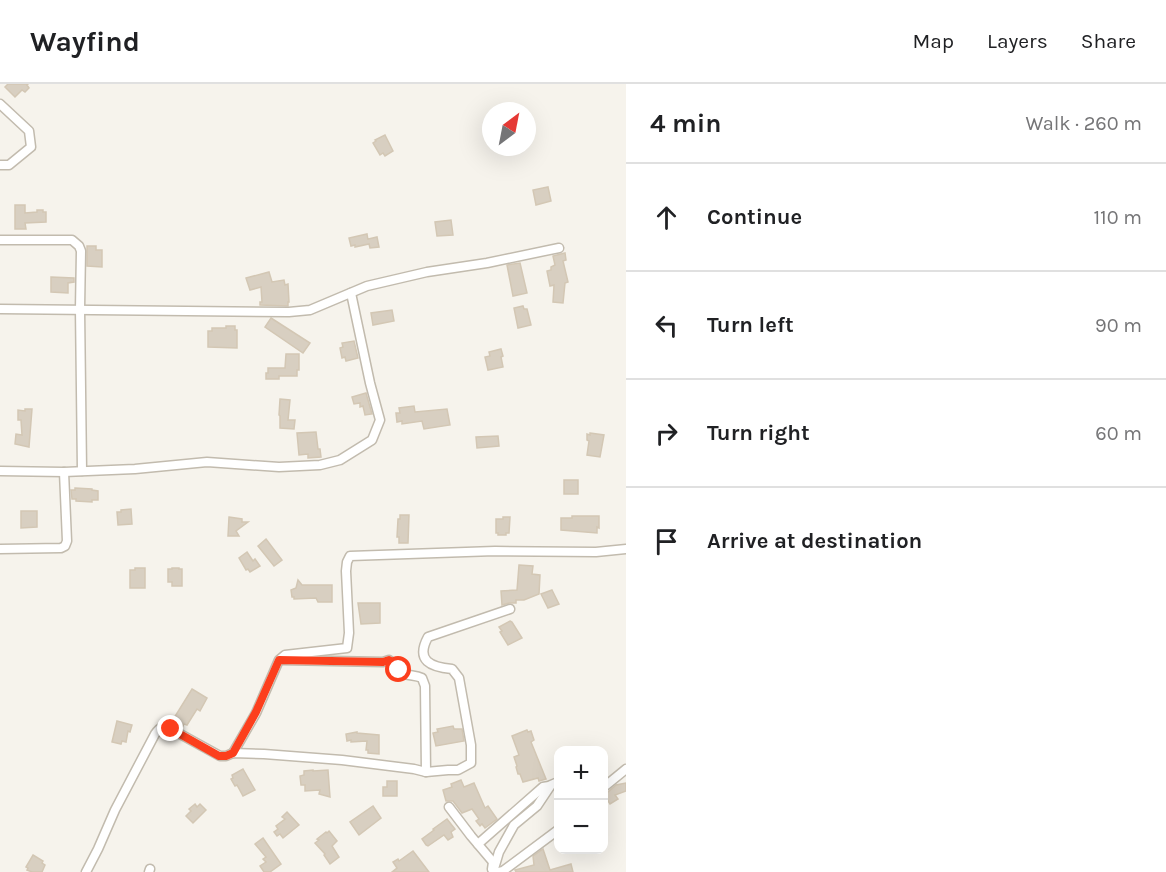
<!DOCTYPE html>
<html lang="en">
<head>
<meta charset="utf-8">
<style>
	body { margin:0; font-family:Karla,sans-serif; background:#f6f6f6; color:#202124 }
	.controls { position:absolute; right:18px; bottom:18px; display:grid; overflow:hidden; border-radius:12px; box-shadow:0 6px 24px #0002 }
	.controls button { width:54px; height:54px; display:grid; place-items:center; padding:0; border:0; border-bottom:2px solid #e0e0e0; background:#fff; color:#202124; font:30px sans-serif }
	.compass { position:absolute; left:482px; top:18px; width:54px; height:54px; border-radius:50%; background:#fff; box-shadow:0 6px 24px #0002; rotate:32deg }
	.stop { position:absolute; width:18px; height:18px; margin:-14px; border:4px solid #fc3f1d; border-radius:50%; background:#fff }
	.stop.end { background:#fc3f1d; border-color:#fff; box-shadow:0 2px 6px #0008 }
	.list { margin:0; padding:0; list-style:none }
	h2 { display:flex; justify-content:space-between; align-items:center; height:78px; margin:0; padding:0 24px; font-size:26px }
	h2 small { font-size:20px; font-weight:400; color:#757577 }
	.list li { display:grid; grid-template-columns:39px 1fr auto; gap:18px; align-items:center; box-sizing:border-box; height:108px; padding:0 24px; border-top:2px solid #e0e0e0 }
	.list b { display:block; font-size:22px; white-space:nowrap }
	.list em { font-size:20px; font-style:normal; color:#757577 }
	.icon { flex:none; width:33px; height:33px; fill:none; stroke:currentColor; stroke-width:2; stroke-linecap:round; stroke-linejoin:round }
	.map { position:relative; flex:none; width:626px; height:788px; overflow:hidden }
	header { display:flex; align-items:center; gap:36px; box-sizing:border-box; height:84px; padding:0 30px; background:#fff; border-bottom:2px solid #e0e0e0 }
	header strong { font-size:28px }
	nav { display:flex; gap:33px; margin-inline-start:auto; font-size:21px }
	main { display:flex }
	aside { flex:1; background:#fff }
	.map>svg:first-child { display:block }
</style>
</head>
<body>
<header>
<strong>Wayfind</strong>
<nav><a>Map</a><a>Layers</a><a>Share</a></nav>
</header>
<main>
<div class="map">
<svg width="626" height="788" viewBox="0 0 626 788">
	<rect width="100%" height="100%" fill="#f6f3ec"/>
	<!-- building -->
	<g fill="#d8cfc1" stroke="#d3c7b4" stroke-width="1.5">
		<path d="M 8,0 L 28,0 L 27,1 L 29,4 L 25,8 L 22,6 L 15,13 L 5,3 Z"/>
		<path d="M 385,51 L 393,67 L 385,72 L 383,69 L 380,71 L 373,59 L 376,57 L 375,56 Z"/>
		<path d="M 548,103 L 551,117 L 536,121 L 533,106 Z"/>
		<path d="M 15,121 L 25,121 L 25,129 L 37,128 L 37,126 L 43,126 L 43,128 L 46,128 L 46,138 L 25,139 L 26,145 L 15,145 Z"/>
		<path d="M 451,136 L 453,151 L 437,152 L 435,138 Z"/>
		<path d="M 367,150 L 368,156 L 368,155 L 377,153 L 379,163 L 370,164 L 369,160 L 355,163 L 355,161 L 351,162 L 349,154 Z"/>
		<path d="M 87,162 L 96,162 L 96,166 L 102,166 L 102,183 L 87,182 Z"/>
		<path d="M 565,169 L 566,176 L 563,177 L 568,198 L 565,199 L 563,219 L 553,218 L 554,201 L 550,202 L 547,187 L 551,186 L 551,183 L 555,181 L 553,172 Z"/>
		<path d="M 520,179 L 527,209 L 513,212 L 507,181 Z"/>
		<path d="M 269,188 L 272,198 L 284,196 L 285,201 L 288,200 L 289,218 L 288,218 L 288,222 L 260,221 L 260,218 L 262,218 L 261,203 L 250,206 L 246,194 Z"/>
		<path d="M 51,193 L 74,194 L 74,198 L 68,199 L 68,209 L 51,208 Z"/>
		<path d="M 523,222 L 524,225 L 527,225 L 531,241 L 518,244 L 514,224 Z"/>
		<path d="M 392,226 L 394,237 L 373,241 L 371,229 Z"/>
		<path d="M 271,234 L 310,259 L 303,269 L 265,243 Z"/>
		<path d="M 226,242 L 235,242 L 235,246 L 237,246 L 237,264 L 208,263 L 208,247 L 212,247 L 212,244 L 226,244 Z"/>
		<path d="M 354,257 L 358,274 L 346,277 L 345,273 L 342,274 L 340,264 L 343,263 L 342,259 Z"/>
		<path d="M 501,265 L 503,272 L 501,273 L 503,283 L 488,286 L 485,273 L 490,272 L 489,268 Z"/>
		<path d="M 286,270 L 299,270 L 299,286 L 297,286 L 297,292 L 279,292 L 279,295 L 266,295 L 266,289 L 268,289 L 268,284 L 285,284 Z"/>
		<path d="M 366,309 L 372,330 L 365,331 L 363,322 L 360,323 L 360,319 L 354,320 L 352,313 Z"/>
		<path d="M 280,315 L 290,316 L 288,336 L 295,336 L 294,345 L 280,344 L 280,332 L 279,331 Z"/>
		<path d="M 414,322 L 415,328 L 447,325 L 450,341 L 424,345 L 422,337 L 402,340 L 402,337 L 397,338 L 396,329 L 400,329 L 399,324 Z"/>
		<path d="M 25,325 L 32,325 L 29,363 L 15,360 L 16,350 L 22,351 L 21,336 L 18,336 L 18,326 L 25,327 Z"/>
		<path d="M 316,348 L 318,365 L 320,365 L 321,373 L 308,374 L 308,370 L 299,371 L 297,349 Z"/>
		<path d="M 590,349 L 604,351 L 600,373 L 587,371 L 589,357 L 587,356 L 587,350 L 590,351 Z"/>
		<path d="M 498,352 L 499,362 L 477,364 L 476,353 Z"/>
		<rect x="564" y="396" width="14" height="14"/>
		<path d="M 75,404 L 92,405 L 92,406 L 98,407 L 98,416 L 92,416 L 92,418 L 76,417 L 76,415 L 72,415 L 71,406 L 75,406 Z"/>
		<path d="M 131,425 L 132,440 L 118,441 L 117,428 L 121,428 L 121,426 Z"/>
		<path d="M 21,427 L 37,427 L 37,443 L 21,444 Z"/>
		<path d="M 400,431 L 409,431 L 408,459 L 399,459 L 399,453 L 397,453 L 398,435 L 400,435 Z"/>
		<path d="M 572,432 L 599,432 L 599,444 L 597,443 L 597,449 L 561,446 L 561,434 L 572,434 Z"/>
		<path d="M 229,433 L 242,435 L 242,438 L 248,438 L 236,447 L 239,452 L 228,452 Z"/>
		<path d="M 503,433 L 510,433 L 509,449 L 506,449 L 506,451 L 498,451 L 498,449 L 496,449 L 496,435 L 503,435 Z"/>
		<path d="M 266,455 L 282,476 L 274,482 L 258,462 Z"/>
		<path d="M 247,468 L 253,477 L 255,475 L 260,482 L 250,488 L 248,485 L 246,486 L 239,474 Z"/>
		<path d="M 519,481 L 533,482 L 532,490 L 540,491 L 539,510 L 524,516 L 516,516 L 516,519 L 509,519 L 502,521 L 501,507 L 517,506 Z"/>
		<path d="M 135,484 L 145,484 L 145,504 L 130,504 L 130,486 L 135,486 Z"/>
		<path d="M 172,484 L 179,484 L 179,485 L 182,485 L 182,502 L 172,502 L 172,498 L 168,498 L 168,485 L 172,485 Z"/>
		<path d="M 298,496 L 302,501 L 332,501 L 332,518 L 318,518 L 316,514 L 294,515 L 294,513 L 292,513 L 291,506 L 296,504 Z"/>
		<path d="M 552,506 L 559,520 L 548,524 L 541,510 Z"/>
		<path d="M 358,519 L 380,519 L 380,539 L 361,540 Z"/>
		<path d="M 510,537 L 512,538 L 522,554 L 508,561 L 500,548 L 502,547 L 499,543 Z"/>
		<path d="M 192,605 L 207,614 L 200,627 L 197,625 L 187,641 L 184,640 L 182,644 L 177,641 L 179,637 L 174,634 Z"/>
		<path d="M 117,637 L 132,641 L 130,648 L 128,647 L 126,658 L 122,657 L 121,660 L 112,658 Z"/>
		<path d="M 453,642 L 454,645 L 462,645 L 464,657 L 436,662 L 433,649 L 438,648 L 437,645 Z"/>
		<path d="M 527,646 L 528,648 L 531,647 L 534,656 L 531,658 L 546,695 L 539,697 L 538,694 L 523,698 L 520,690 L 518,690 L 516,683 L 517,682 L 514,673 L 519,671 L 512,652 Z"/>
		<path d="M 357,648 L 357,649 L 379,651 L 379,670 L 368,669 L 368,666 L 366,666 L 367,657 L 351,658 L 351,656 L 347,657 L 346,650 Z"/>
		<path d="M 243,685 L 255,706 L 243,712 L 237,701 L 235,702 L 231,695 L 233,694 L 232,691 Z"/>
		<path d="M 313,686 L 313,687 L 328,686 L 330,713 L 319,710 L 320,706 L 305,707 L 305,701 L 301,701 L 300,692 L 304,691 L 304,687 Z"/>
		<path d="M 461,696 L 464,703 L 474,699 L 485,724 L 488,722 L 497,735 L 485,744 L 482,740 L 480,742 L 476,737 L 479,735 L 472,725 L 462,729 L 453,717 L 446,717 L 443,706 L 452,703 L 451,700 Z"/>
		<path d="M 387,697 L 397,697 L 397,712 L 383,712 L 383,703 L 387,703 Z"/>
		<path d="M 626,699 L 626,707 L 615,711 L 618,715 L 610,720 L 603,709 L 608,708 L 616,701 Z"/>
		<path d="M 195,720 L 197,723 L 200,720 L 206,726 L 193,739 L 186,732 L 191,727 L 189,725 Z"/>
		<path d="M 373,722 L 381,734 L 359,751 L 350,738 Z"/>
		<path d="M 287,728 L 299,741 L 283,754 L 280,750 L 277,752 L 274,748 L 278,745 L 276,742 L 285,735 L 282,733 Z"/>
		<path d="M 447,735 L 455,745 L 451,748 L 453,753 L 448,756 L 444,751 L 428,762 L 426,761 L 422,755 L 434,746 L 433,745 Z"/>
		<path d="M 329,747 L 337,757 L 332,762 L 339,773 L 330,780 L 324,771 L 325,770 L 315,759 L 319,756 L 317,755 L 326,748 L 327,749 Z"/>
		<path d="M 263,754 L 281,780 L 270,788 L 264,788 L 260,782 L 266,778 L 263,775 L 266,773 L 255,760 Z"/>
		<path d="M 543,765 L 550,786 L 571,780 L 573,788 L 516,788 L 515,786 L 534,781 L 533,772 Z"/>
		<path d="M 413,767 L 429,788 L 392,788 L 397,784 L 393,778 L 398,775 L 399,777 Z"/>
		<path d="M 33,771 L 43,777 L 42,779 L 45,781 L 42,788 L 32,788 L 27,786 L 28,784 L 26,783 Z"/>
	</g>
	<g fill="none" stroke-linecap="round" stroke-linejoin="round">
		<defs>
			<g id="street">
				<path d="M 0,20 L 29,47 L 31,63 L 9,81 L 0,81"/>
				<path d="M 0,156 L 72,156 L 79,162 L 81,167 L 80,225 L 82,387"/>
				<path d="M 0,225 L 289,228 L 310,226 L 367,202 L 427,188 L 487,179 L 559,164"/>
				<path d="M 0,387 L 64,388 L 135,385 L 207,378 L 279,383 L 320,381 L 340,376 L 372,356 L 380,336 L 370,299 L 351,209"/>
				<path d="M 0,465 L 61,464 L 65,462 L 67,457 L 64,388"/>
				<path d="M 282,576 L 383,578 L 389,576 C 395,580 398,588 405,590 C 411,592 416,591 422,594 L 425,602 L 426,688"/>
				<path d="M 233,669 L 256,629 L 279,576 L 285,571 L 347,564 L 349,549 L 346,487 L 347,478 L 350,472 L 495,467 L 596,468 L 626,465"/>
				<path d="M 604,703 L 626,685"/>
				<path d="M 449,723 L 471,752 L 493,778 L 492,785"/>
				<path d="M 478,760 L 543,703 L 549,702"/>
				<path d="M 86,788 L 98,765 L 115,726 L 155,650 C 160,643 162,642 171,645 L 220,672 L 226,672 L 233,669 L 264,670 L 342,676 L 414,685 L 426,688 L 448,686 L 458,686 L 471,679 L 471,661 L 459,594 L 452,585 C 431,583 415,577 428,553 L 510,525"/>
				<path d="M 149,788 L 150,785"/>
				<path d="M 493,788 L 499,768 L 514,741 L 537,722 L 551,701 L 558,698"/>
				<path d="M 499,788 L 503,787 L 558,746"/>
			</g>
		</defs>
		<!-- street casing -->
		<use href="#street" stroke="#c2bbae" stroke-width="11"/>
		<!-- street -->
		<use href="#street" stroke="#fff" stroke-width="8"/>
	</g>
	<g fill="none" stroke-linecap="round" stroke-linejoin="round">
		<!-- route -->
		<path stroke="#fc3f1d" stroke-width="8" d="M 171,645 L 219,672 L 226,672 L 233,669 L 256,628 L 279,576 L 383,578 L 389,576 L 395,580 L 399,586"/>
	</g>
</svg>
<div class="controls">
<button>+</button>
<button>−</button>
</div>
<svg class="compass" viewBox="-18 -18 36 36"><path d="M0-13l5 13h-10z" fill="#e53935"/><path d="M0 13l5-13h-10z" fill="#757577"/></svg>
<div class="stop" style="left:399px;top:586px"></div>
<div class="stop end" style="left:171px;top:645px"></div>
</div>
<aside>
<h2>4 min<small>Walk · 260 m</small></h2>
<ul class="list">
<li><svg class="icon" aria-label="ahead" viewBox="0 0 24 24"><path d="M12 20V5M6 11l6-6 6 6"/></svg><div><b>Continue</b></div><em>110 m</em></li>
<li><svg class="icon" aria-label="left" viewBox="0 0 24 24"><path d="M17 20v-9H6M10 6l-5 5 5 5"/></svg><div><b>Turn left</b></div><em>90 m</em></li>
<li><svg class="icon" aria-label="right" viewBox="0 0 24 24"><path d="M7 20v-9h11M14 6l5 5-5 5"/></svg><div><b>Turn right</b></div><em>60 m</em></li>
<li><svg class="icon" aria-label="arrive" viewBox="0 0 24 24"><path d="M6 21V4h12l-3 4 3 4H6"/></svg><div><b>Arrive at destination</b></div></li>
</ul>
</aside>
</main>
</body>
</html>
